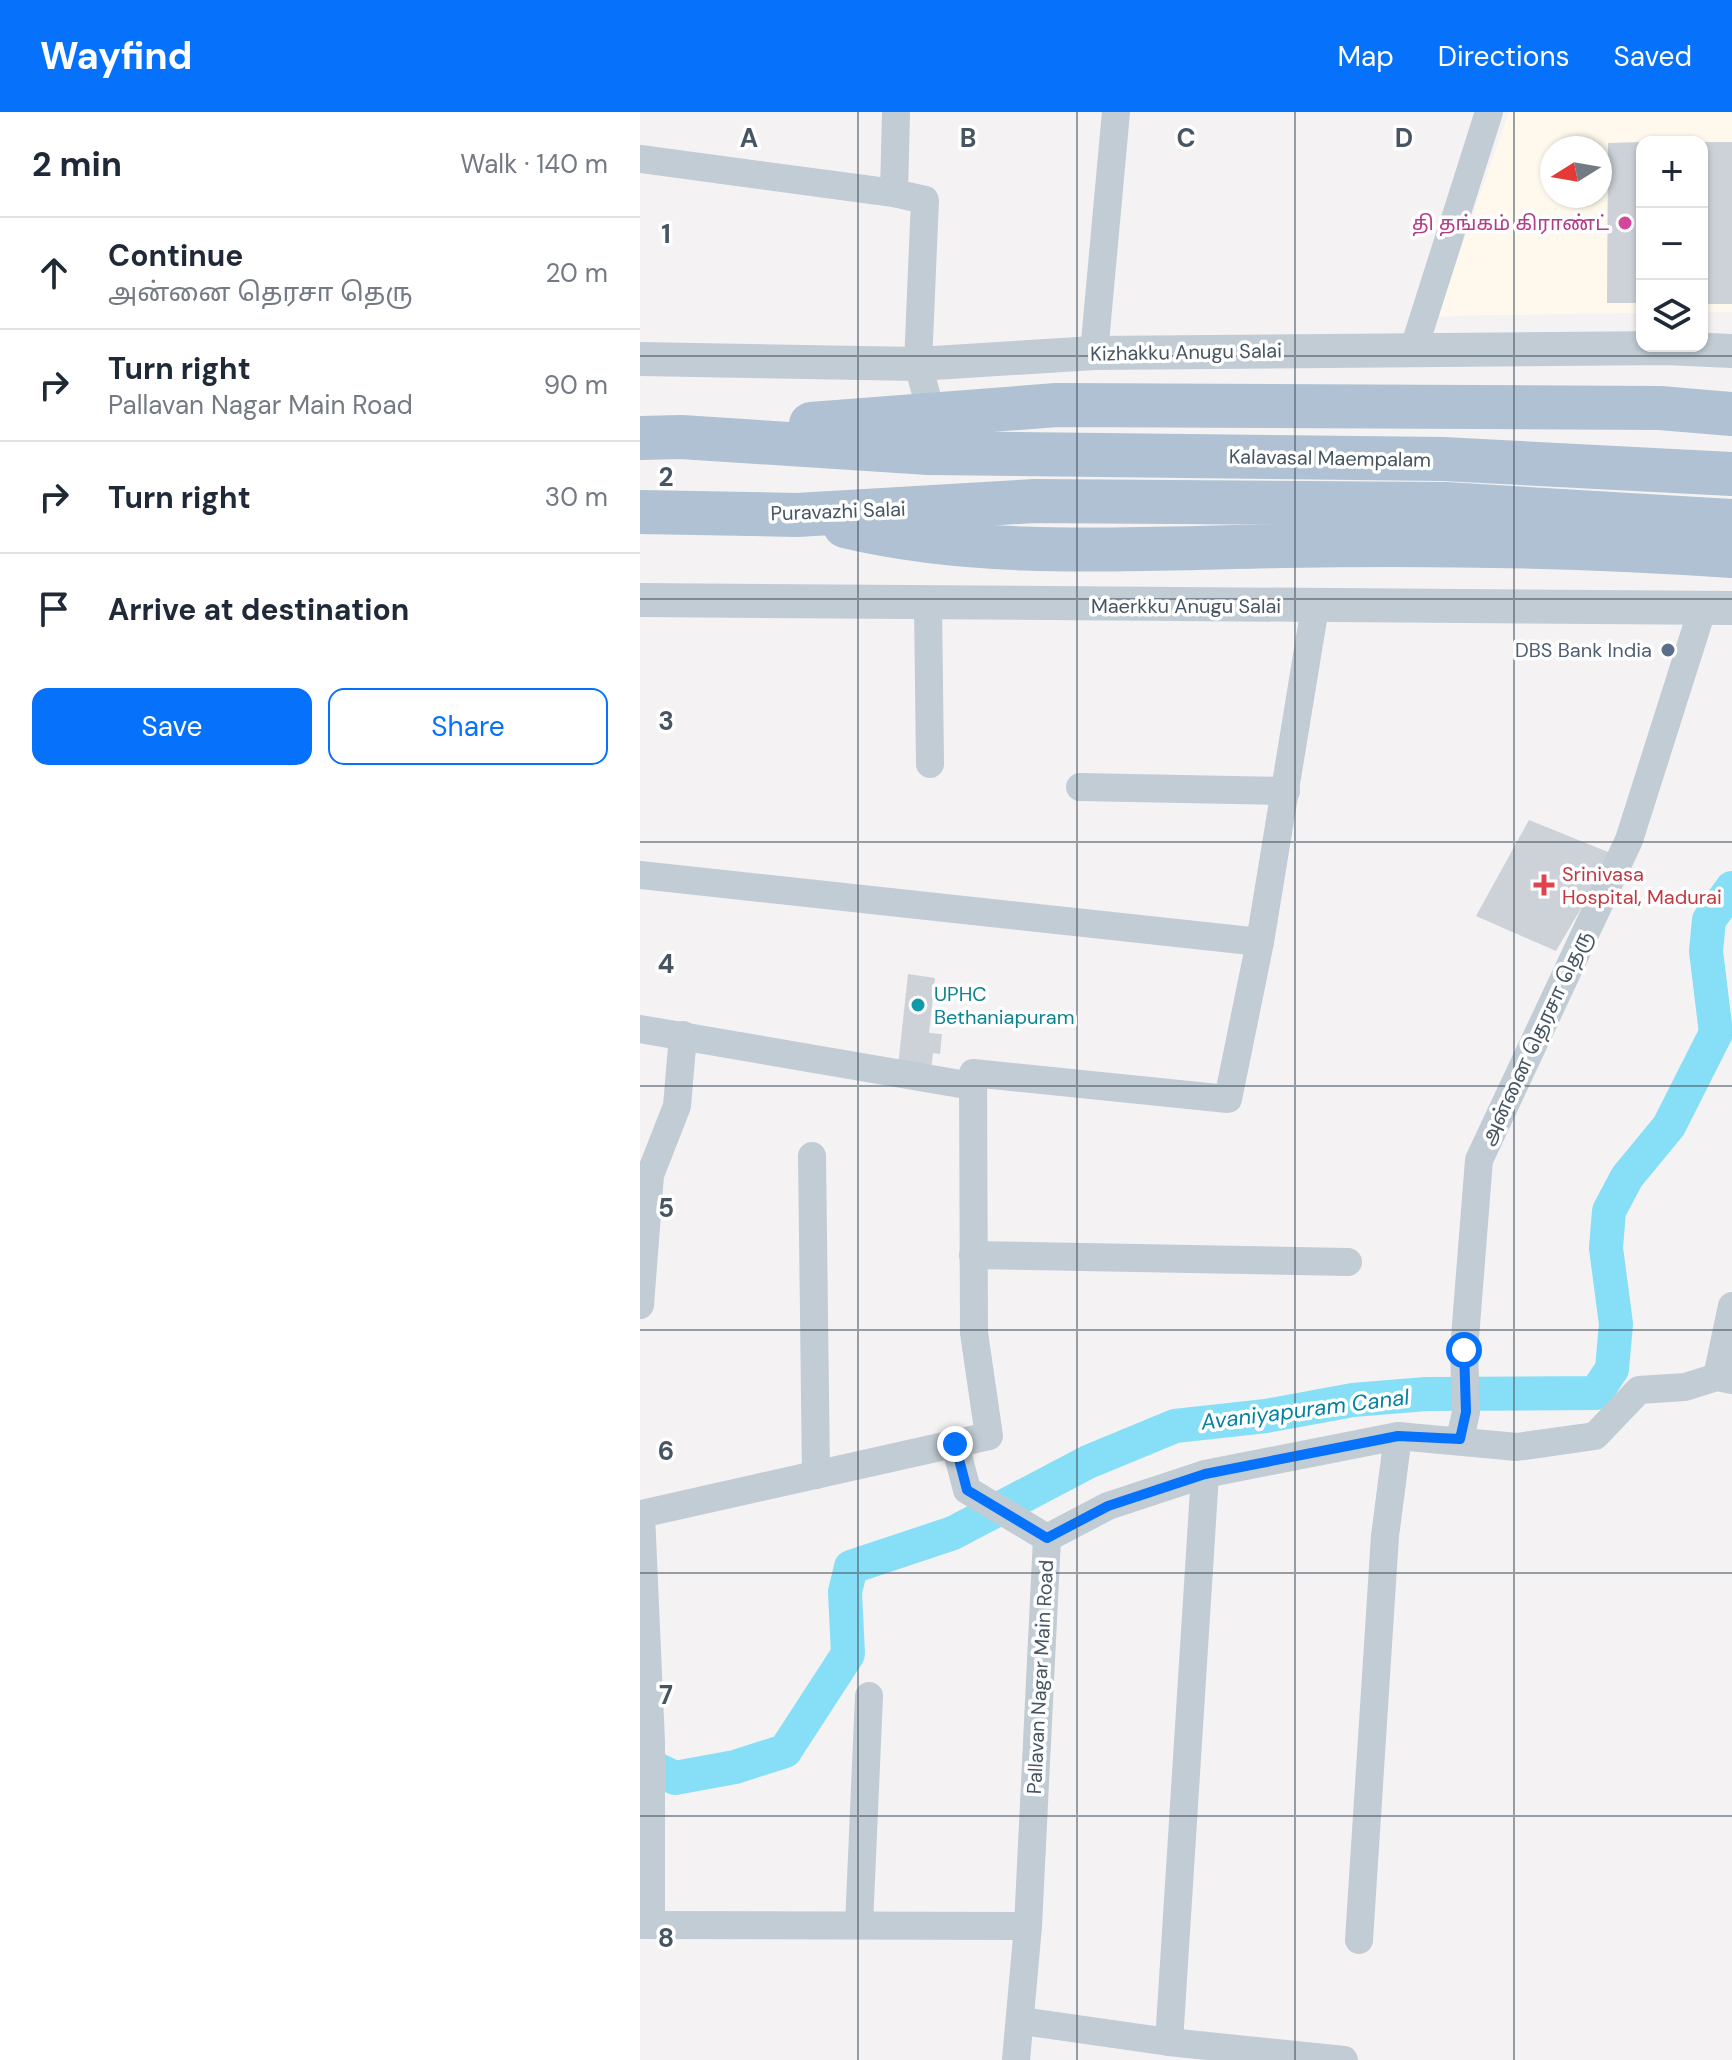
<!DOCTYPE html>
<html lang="en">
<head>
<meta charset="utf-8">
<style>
	body { margin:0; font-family:"DM Sans","Noto Sans Tamil",sans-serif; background:#f6f6f7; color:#1f2937 }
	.controls { position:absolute; right:24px; top:24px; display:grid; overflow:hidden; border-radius:16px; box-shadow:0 2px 6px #0004 }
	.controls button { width:72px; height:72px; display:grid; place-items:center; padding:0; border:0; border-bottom:2px solid #e0e1e3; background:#fff; color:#1f2937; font:40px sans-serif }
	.compass { position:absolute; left:900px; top:24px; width:72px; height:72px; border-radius:50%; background:#fff; box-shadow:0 2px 6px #0004; rotate:259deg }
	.stop { position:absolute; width:24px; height:24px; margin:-18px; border:6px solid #0671fa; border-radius:50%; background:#fff }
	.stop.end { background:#0671fa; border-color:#fff; box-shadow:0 2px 8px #0008 }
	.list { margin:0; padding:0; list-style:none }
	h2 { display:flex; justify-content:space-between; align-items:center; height:104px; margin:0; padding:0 32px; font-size:34px }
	h2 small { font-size:26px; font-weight:400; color:#747a83 }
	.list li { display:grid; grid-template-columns:52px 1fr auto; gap:24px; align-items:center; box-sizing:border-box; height:112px; padding:0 32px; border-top:2px solid #e0e1e3 }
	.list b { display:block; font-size:30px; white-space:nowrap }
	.list p { margin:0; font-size:26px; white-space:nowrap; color:#747a83 }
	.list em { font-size:26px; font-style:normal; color:#747a83 }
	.actions { display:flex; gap:16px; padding:24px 32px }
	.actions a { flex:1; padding:18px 0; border:2px solid #0671fa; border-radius:16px; text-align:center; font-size:28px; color:#0671fa }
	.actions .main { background:#0671fa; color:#fff }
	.icon { flex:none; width:44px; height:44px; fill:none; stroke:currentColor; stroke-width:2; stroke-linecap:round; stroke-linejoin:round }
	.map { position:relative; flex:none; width:1092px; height:1948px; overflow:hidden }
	header { display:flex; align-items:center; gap:48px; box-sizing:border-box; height:112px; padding:0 40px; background:#0671fa; color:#fff }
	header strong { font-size:38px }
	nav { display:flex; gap:44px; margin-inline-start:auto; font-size:28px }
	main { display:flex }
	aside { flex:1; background:#fff }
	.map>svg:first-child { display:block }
</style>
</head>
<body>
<header>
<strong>Wayfind</strong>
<nav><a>Map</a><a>Directions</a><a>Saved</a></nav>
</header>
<main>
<aside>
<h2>2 min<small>Walk · 140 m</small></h2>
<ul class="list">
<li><svg class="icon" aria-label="ahead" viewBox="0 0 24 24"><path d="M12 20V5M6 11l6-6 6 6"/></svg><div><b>Continue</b><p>அன்னை தெரசா தெரு</p></div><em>20 m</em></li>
<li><svg class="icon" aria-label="right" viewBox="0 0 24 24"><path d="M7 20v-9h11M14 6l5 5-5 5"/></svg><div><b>Turn right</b><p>Pallavan Nagar Main Road</p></div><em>90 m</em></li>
<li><svg class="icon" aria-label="right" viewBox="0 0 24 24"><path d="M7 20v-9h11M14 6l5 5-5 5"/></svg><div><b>Turn right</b></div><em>30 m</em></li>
<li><svg class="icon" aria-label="arrive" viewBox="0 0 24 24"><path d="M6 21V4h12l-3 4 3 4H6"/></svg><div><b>Arrive at destination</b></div></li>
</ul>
<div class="actions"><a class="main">Save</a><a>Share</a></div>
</aside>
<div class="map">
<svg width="1092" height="1948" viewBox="0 0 1092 1948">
	<rect width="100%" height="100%" fill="#f4f2f2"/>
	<!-- commercial -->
	<path fill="#fef9ec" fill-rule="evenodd" d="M 869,0 L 1092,0 L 1092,200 L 1062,200 L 1062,30 L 1002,30 L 1002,201 L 797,204 ZM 912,36 L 960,36 L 960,84 L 912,84 Z"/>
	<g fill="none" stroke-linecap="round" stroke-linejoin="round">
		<!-- canal -->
		<path stroke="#86dff6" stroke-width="34" d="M 0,1649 L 35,1666 L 95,1655 L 145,1639 L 208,1542 L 205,1480 L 211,1455 L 313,1421 L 448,1350 L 535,1314 L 626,1304 L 713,1288 L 786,1282 L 956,1281 L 972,1257 L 976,1212 L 966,1136 L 969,1099 L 987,1065 L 1029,1014 L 1076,921 L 1066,839 L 1069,808 L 1092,776"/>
	</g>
	<!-- building -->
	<g fill="#cdd1d8">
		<path d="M 1002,30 L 1002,191 L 967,191 L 968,31 Z"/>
		<rect x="1062" y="30" width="30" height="162"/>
		<path d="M 889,708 L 973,742 L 916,839 L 836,804 Z"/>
		<path d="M 268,862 L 295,866 L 289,921 L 302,922 L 300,942 L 293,941 L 291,958 L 258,954 Z"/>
	</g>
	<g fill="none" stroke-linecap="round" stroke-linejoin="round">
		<!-- minor -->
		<g stroke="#c1ccd5" stroke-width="28">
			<path d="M 256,0 L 254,81 L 285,88 L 278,252 L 291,300"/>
			<path d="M 0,47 L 254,81"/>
			<path d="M 774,236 L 849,0"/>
			<path d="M 454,241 L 476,0"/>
			<path d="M 288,493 L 290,652"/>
			<path d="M 440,675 L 646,679"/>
			<path d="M 0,763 L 620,830"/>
			<path d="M 0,917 L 332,974"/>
			<path d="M 172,1044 L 176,1363"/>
			<path d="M 333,1143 L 708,1150"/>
			<path d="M 0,1193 L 10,1063 L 37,994 L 43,923"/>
			<path d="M 1077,1265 L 1092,1194"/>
			<path d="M 820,1327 L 826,1300 L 824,1238 L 839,1048 L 989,728 L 1063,495"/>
			<path d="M 315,1332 L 327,1378 L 407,1426"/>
			<path d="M 11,1812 L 11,1630 L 1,1402 L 349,1324 L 334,1221 L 333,961 L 588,987 L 620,830 L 675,495"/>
			<path d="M 0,1813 L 388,1814"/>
			<path d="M 219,1813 L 229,1584"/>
			<path d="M 719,1828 L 745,1424 L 758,1324"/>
			<path d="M 382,1909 L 529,1930 L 704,1948"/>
			<path d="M 529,1930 L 565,1362"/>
			<path d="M 376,1948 L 388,1814 L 407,1426 L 468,1394 L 565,1362 L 758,1324 L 877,1335 L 955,1324 L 999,1278 L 1045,1275 L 1077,1265 L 1092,1268"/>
		</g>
		<!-- tertiary -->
		<g stroke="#c1ccd5" stroke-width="34">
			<path d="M 0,247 L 278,252 L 454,241 L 1026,236 L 1092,239"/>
			<path d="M 0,488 L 1092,496"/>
		</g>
		<!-- primary -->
		<g stroke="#afc1d3" stroke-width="44">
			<path d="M 171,312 L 417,293 L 1020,296 L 1092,302"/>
			<path d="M 0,326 L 41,325 L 289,341 L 803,347 L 1092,362"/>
			<path d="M 0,400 L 157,403 L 395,389 L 805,392 L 1092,409"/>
			<path d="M 205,414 C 348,448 498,436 644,434 C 794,431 943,434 1092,444"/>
		</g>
	</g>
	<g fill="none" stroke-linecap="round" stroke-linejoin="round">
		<!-- route -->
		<path stroke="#0671fa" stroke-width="10" d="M 315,1332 L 327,1378 L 407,1426 L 468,1394 L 565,1362 L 758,1324 L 820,1327 L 826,1300 L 824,1238"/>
	</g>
	<!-- grid -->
	<path fill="none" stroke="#475562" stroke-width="2" stroke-opacity="0.55" d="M 218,0 L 218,1948M 437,0 L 437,1948M 655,0 L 655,1948M 874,0 L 874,1948M 0,244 L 1092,244M 0,487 L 1092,487M 0,730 L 1092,730M 0,974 L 1092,974M 0,1218 L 1092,1218M 0,1461 L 1092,1461M 0,1704 L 1092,1704"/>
	<!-- markers -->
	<circle fill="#d1479c" stroke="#fff" stroke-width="3" cx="985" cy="111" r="8"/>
	<circle fill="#5c6f8a" stroke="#fff" stroke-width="3" cx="1028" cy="538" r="8"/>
	<path fill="#e0444e" stroke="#fff" stroke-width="3" d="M900 761h8v8h8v8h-8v8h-8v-8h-8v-8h8z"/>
	<circle fill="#0f9aa8" stroke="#fff" stroke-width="3" cx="278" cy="893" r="8"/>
	<g text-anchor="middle" stroke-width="7" stroke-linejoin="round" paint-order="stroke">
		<!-- hotel labels -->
		<g font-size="20" fill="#b23c85" stroke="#fff" text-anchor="end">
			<text x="969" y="118">தி தங்கம் கிராண்ட்</text>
		</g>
		<!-- street labels -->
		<g font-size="20" fill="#475562" stroke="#fff">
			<text transform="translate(546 240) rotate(-1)" y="7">Kizhakku Anugu Salai</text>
			<text transform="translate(690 346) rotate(1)" y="7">Kalavasal Maempalam</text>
			<text transform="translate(198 399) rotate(-2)" y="7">Puravazhi Salai</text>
			<text x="546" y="501">Maerkku Anugu Salai</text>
			<text transform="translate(896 926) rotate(-65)" y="7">அன்னை தெரசா தெரு</text>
			<text transform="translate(400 1565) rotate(-87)" y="7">Pallavan Nagar Main Road</text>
		</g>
		<!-- service labels -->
		<g font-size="20" fill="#4e5e75" stroke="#fff" text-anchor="end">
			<text x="1012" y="545">DBS Bank India</text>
		</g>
		<!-- health labels -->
		<g font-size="20" fill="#be3a42" stroke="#fff" text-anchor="start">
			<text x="922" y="769">Srinivasa<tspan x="922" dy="23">Hospital, Madurai</tspan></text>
		</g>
		<!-- culture labels -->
		<g font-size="20" fill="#0d838f" stroke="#fff" text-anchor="start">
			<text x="294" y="889">UPHC<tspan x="294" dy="23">Bethaniapuram</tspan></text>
		</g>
		<!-- water labels -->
		<g font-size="22" font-style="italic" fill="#0381a2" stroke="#fff">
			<text transform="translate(665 1297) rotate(-7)" y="8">Avaniyapuram Canal</text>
		</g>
	</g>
	<g font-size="26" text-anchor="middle" font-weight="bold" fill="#475562" stroke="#fff" stroke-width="7" stroke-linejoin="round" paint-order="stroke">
		<text x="109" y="35">A</text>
		<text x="328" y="35">B</text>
		<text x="546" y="35">C</text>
		<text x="764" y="35">D</text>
		<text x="26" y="131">1</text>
		<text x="26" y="374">2</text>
		<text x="26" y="618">3</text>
		<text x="26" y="861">4</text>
		<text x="26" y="1105">5</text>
		<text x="26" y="1348">6</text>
		<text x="26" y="1592">7</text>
		<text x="26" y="1835">8</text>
	</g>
</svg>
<div class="controls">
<button>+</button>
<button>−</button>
<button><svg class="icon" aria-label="layers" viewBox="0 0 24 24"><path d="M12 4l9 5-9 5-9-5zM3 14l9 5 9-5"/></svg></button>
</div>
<svg class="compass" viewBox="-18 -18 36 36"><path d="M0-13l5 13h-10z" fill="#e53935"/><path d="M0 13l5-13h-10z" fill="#747a83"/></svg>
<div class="stop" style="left:824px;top:1238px"></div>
<div class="stop end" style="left:315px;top:1332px"></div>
</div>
</main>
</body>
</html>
